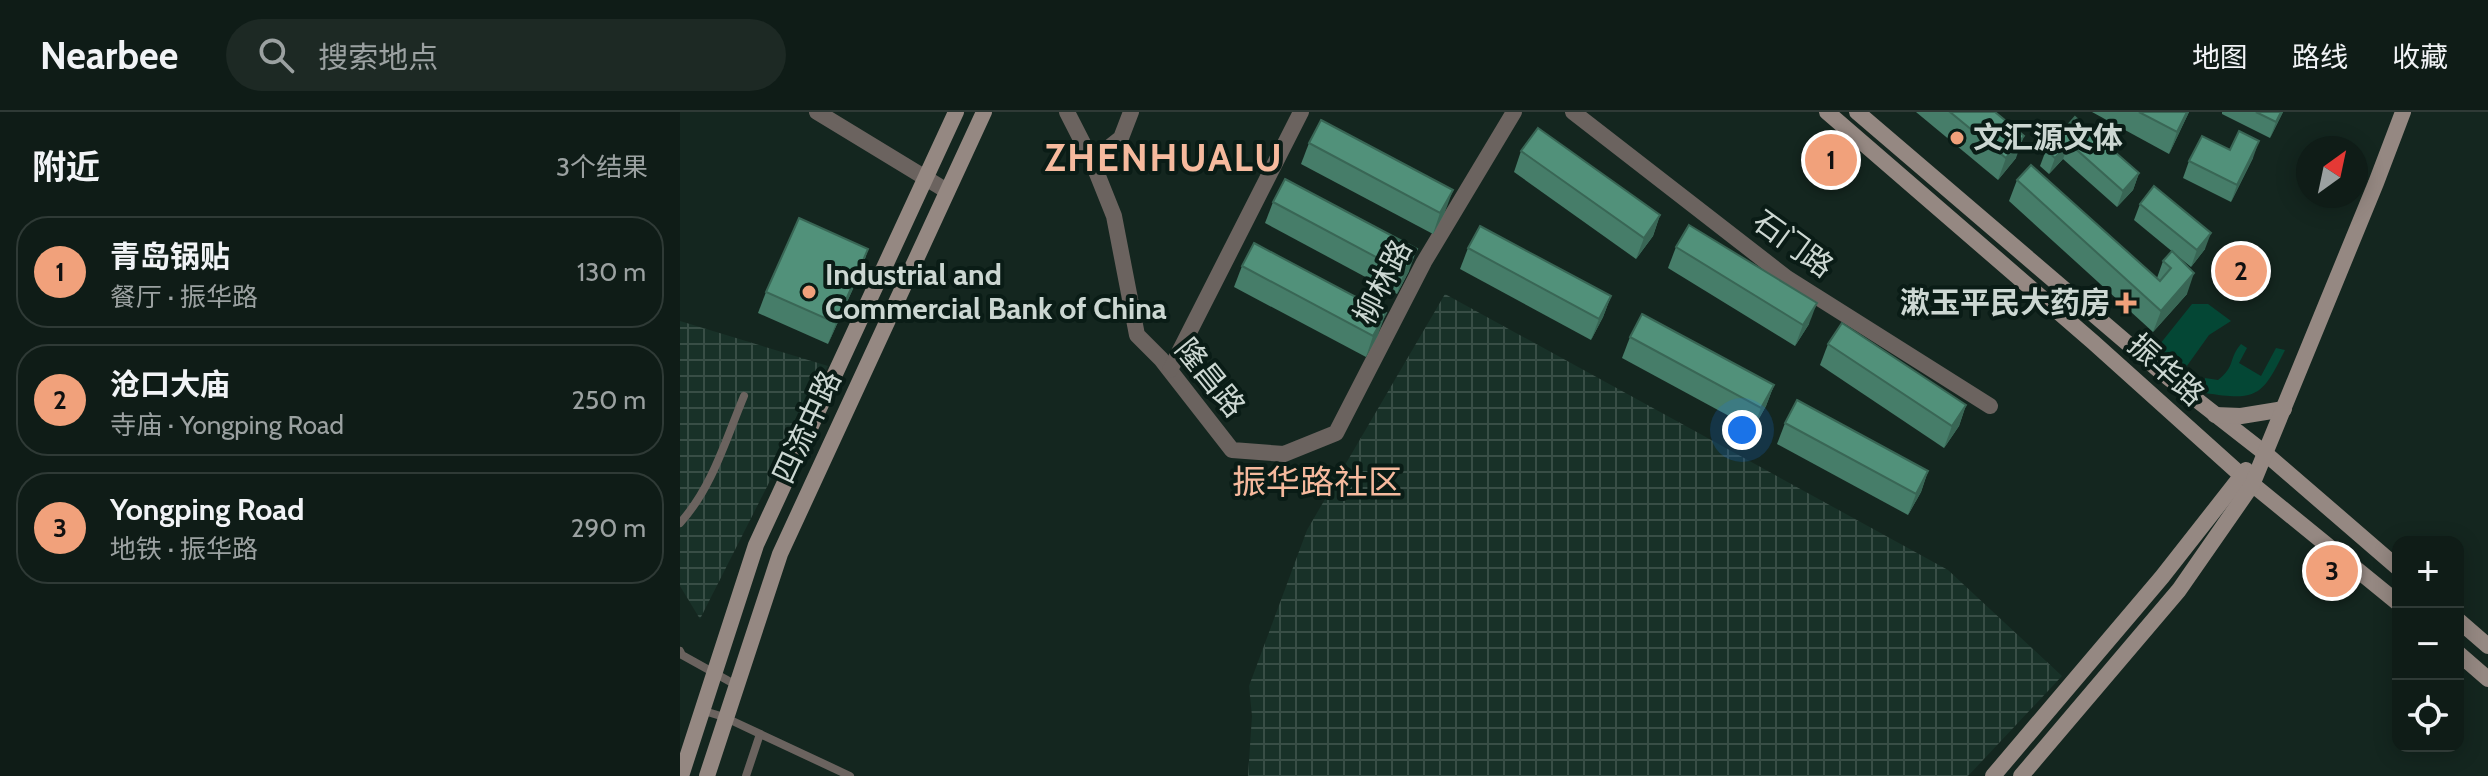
<!DOCTYPE html>
<html lang="zh">
<head>
<meta charset="utf-8">
<style>
	body { margin:0; font-family:Cabin,"Noto Sans SC",sans-serif; background:#1d2924; color:#f1f3f6 }
	.controls { position:absolute; right:24px; bottom:24px; display:grid; overflow:hidden; border-radius:16px; box-shadow:0 4px 20px #0003 }
	.controls button { width:72px; height:72px; display:grid; place-items:center; padding:0; border:0; border-bottom:2px solid #2f3a36; background:#0f1c17; color:#f1f3f6; font:40px sans-serif }
	.compass { position:absolute; left:1616px; top:24px; width:72px; height:72px; border-radius:50%; background:#0f1c17; box-shadow:0 4px 20px #0003; rotate:33deg }
	.you { position:absolute; left:1062px; top:318px; width:28px; height:28px; margin:-20px; border:6px solid #fff; border-radius:50%; background:#1a73e8; box-shadow:0 0 0 12px #1a73e833 }
	.badge { display:grid; place-items:center; width:52px; height:52px; border-radius:50%; background:#f1a17b; color:#111; font-size:26px; font-weight:700 }
	.pin { position:absolute; translate:-50% -50%; border:4px solid #fff; box-shadow:0 2px 8px #0006 }
	.list { margin:0; padding:0; list-style:none }
	h2 { display:flex; justify-content:space-between; align-items:center; height:104px; margin:0; padding:0 32px; font-size:34px }
	h2 small { font-size:26px; font-weight:400; color:#9ba1a1 }
	.list li { display:grid; grid-template-columns:52px 1fr auto; gap:24px; align-items:center; box-sizing:border-box; height:112px; margin:0 16px 16px; padding:0 16px; border:2px solid #2f3a36; border-radius:32px }
	.list b { display:block; font-size:30px; white-space:nowrap }
	.list p { margin:0; font-size:26px; white-space:nowrap; color:#9ba1a1 }
	.list em { font-size:26px; font-style:normal; color:#9ba1a1 }
	.icon { flex:none; width:44px; height:44px; fill:none; stroke:currentColor; stroke-width:2; stroke-linecap:round; stroke-linejoin:round }
	.map { position:relative; flex:none; width:1808px; height:664px; overflow:hidden }
	header { display:flex; align-items:center; gap:48px; box-sizing:border-box; height:112px; padding:0 40px; background:#0f1c17; border-bottom:2px solid #2f3a36 }
	header strong { font-size:38px }
	nav { display:flex; gap:44px; margin-inline-start:auto; font-size:28px }
	.search { width:560px; height:72px; background:#1d2924; display:flex; align-items:center; gap:20px; box-sizing:border-box; padding:0 28px; border-radius:44px; color:#9ba1a1; font-size:30px }
	main { display:flex }
	aside { flex:1; background:#0f1c17 }
	.map>svg:first-child { display:block }
</style>
</head>
<body>
<header>
<strong>Nearbee</strong>
<div class="search"><svg class="icon" aria-label="search" viewBox="0 0 24 24"><circle cx="10" cy="10" r="6"/><path d="M15 15l6 6"/></svg>搜索地点</div>
<nav><a>地图</a><a>路线</a><a>收藏</a></nav>
</header>
<main>
<aside>
<h2>附近<small>3个结果</small></h2>
<ul class="list">
<li><span class="badge">1</span><div><b>青岛锅贴</b><p>餐厅 · 振华路</p></div><em>130 m</em></li>
<li><span class="badge">2</span><div><b>沧口大庙</b><p>寺庙 · Yongping Road</p></div><em>250 m</em></li>
<li><span class="badge">3</span><div><b>Yongping Road</b><p>地铁 · 振华路</p></div><em>290 m</em></li>
</ul>
</aside>
<div class="map">
<svg width="1808" height="664" viewBox="0 0 1808 664">
	<defs>
		<pattern id="industrial-grid" width="8" height="8" patternUnits="userSpaceOnUse" patternTransform="scale(2)"><rect width="8" height="8" fill="#183128"/><path d="M0 4h8M4 0v8" fill="none" stroke="#384e46"/></pattern>
	</defs>
	<rect width="100%" height="100%" fill="#14261f"/>
	<!-- industrial -->
	<g fill="url(#industrial-grid)">
		<path d="M 765,182 L 1268,458 L 1382,564 L 1288,664 L 568,664 L 572,604 L 569,574 L 627,418 Z"/>
		<path d="M 0,209 L 148,254 L 20,507 L 0,474 Z"/>
	</g>
	<!-- green -->
	<g fill="#044735">
		<path d="M 1512,192 L 1528,192 L 1551,209 L 1529,223 L 1504,258 L 1481,240 L 1480,232 Z"/>
		<path d="M 1561,232 L 1567,236 L 1559,251 L 1581,264 L 1596,236 L 1605,238 C 1582,285 1577,289 1525,281 L 1525,266 L 1538,268 C 1556,254 1548,247 1561,232 Z"/>
	</g>
	<g fill="none" stroke-linecap="round" stroke-linejoin="round">
		<!-- lane -->
		<g stroke="#6b635f" stroke-width="8">
			<path d="M 0,411 C 32,376 46,327 64,284"/>
			<path d="M 0,539 L 2,543 L 56,573"/>
			<path d="M 21,598 L 44,605 L 170,664"/>
			<path d="M 66,664 L 80,622"/>
		</g>
		<!-- street -->
		<g stroke="#6b635f" stroke-width="16">
			<path d="M 137,0 L 267,79"/>
			<path d="M 387,0 L 412,49 L 434,104 L 457,223 L 481,247 L 552,338 L 604,342 L 656,321 L 744,150 L 834,0"/>
			<path d="M 893,0 L 1107,166 L 1310,294"/>
			<path d="M 412,49 L 441,26 L 451,0"/>
			<path d="M 490,258 L 621,0"/>
		</g>
		<!-- secondary -->
		<g stroke="#958882" stroke-width="16">
			<path d="M 1147,0 L 1413,230 L 1561,363 L 1718,491"/>
			<path d="M 1177,0 L 1481,260 L 1586,342 L 1718,456"/>
			<path d="M 1535,303 L 1561,304 L 1604,297"/>
			<path d="M 1778,508 L 1808,534"/>
			<path d="M 1778,541 L 1808,567"/>
			<path d="M 1,664 L 76,433 L 276,0"/>
			<path d="M 27,664 L 100,442 L 304,0"/>
			<path d="M 1313,664 L 1482,465 L 1566,358"/>
			<path d="M 1341,664 L 1499,478 L 1572,373 L 1696,71 L 1723,0"/>
		</g>
	</g>
	<!-- wall -->
	<g fill="#467d69">
		<path d="M 1236,0 L 1315,0 L 1336,46 L 1318,68 Z"/>
		<path d="M 1412,0 L 1509,0 L 1489,42 Z"/>
		<path d="M 1542,0 L 1603,0 L 1590,26 L 1542,2 Z"/>
		<path d="M 1395,5 L 1459,61 L 1453,78 L 1437,95 L 1383,47 L 1369,62 L 1360,54 L 1366,38 Z"/>
		<path d="M 629,31 L 765,100 L 753,122 L 621,52 Z"/>
		<path d="M 1550,38 L 1573,46 L 1551,90 L 1503,66 L 1509,49 Z"/>
		<path d="M 841,39 L 980,103 L 973,124 L 956,147 L 834,60 Z"/>
		<path d="M 1337,68 L 1477,166 L 1483,149 L 1492,139 L 1507,182 L 1473,220 L 1329,89 Z"/>
		<path d="M 593,90 L 729,159 L 717,182 L 585,111 Z"/>
		<path d="M 1460,92 L 1525,137 L 1511,155 L 1454,108 Z"/>
		<path d="M 996,135 L 1129,212 L 1115,234 L 988,156 Z"/>
		<path d="M 788,136 L 931,184 L 923,205 L 911,228 L 780,157 Z"/>
		<path d="M 188,137 L 181,159 L 148,232 L 78,201 L 86,180 Z"/>
		<path d="M 562,154 L 698,223 L 686,245 L 554,175 Z"/>
		<path d="M 950,225 L 1094,273 L 1086,294 L 1073,317 L 942,246 Z"/>
		<path d="M 1148,232 L 1286,293 L 1279,314 L 1264,336 L 1140,253 Z"/>
		<path d="M 1105,311 L 1248,359 L 1241,380 L 1228,403 L 1097,332 Z"/>
	</g>
	<!-- shaded-wall -->
	<g fill="#396655">
		<path d="M 1507,0 L 1509,0 L 1489,42 L 1497,20 Z"/>
		<path d="M 1601,0 L 1603,0 L 1590,26 L 1596,10 Z"/>
		<path d="M 1344,24 L 1336,46 L 1318,68 L 1326,46 Z"/>
		<path d="M 1579,29 L 1573,46 L 1551,90 L 1557,73 Z"/>
		<path d="M 1389,31 L 1383,47 L 1369,62 L 1375,46 Z"/>
		<path d="M 1459,61 L 1453,78 L 1437,95 L 1443,79 Z"/>
		<path d="M 773,78 L 765,100 L 753,122 L 760,101 Z"/>
		<path d="M 980,103 L 973,124 L 956,147 L 964,126 Z"/>
		<path d="M 1531,121 L 1525,137 L 1511,155 L 1517,138 Z"/>
		<path d="M 188,137 L 181,159 L 148,232 L 156,211 Z"/>
		<path d="M 737,137 L 729,159 L 717,182 L 724,160 Z"/>
		<path d="M 1514,161 L 1507,182 L 1473,220 L 1481,199 Z"/>
		<path d="M 931,184 L 923,205 L 911,228 L 919,207 Z"/>
		<path d="M 1137,191 L 1129,212 L 1115,234 L 1123,213 Z"/>
		<path d="M 706,201 L 698,223 L 686,245 L 693,224 Z"/>
		<path d="M 1094,273 L 1086,294 L 1073,317 L 1081,296 Z"/>
		<path d="M 1286,293 L 1279,314 L 1264,336 L 1272,314 Z"/>
		<path d="M 1248,359 L 1241,380 L 1228,403 L 1236,382 Z"/>
	</g>
	<!-- building -->
	<g fill="#51917a" stroke="#396655" stroke-width="2">
		<path d="M 1270,0 L 1315,0 L 1344,24 L 1326,46 Z"/>
		<path d="M 1459,0 L 1507,0 L 1497,20 Z"/>
		<path d="M 1576,0 L 1601,0 L 1596,10 Z"/>
		<path d="M 1395,5 L 1459,61 L 1443,79 L 1389,31 L 1375,46 L 1366,38 Z"/>
		<path d="M 641,8 L 773,78 L 760,101 L 629,31 Z"/>
		<path d="M 858,16 L 980,103 L 964,126 L 841,39 Z"/>
		<path d="M 1559,19 L 1579,29 L 1557,73 L 1509,49 L 1522,24 L 1550,38 Z"/>
		<path d="M 1351,53 L 1480,169 L 1491,156 L 1483,149 L 1492,139 L 1514,161 L 1481,199 L 1337,68 Z"/>
		<path d="M 605,67 L 737,137 L 724,160 L 593,90 Z"/>
		<path d="M 1474,74 L 1531,121 L 1517,138 L 1460,92 Z"/>
		<path d="M 119,106 L 188,137 L 156,211 L 86,180 Z"/>
		<path d="M 1009,113 L 1137,191 L 1123,213 L 996,135 Z"/>
		<path d="M 800,114 L 931,184 L 919,207 L 788,136 Z"/>
		<path d="M 574,131 L 706,201 L 693,224 L 562,154 Z"/>
		<path d="M 962,202 L 1094,273 L 1081,296 L 950,225 Z"/>
		<path d="M 1162,211 L 1286,293 L 1272,314 L 1148,232 Z"/>
		<path d="M 1117,288 L 1248,359 L 1236,382 L 1105,311 Z"/>
	</g>
	<!-- markers -->
	<g fill="#f1a17b" stroke="#0a1c16" stroke-width="3">
		<circle cx="1277" cy="26" r="8"/>
		<circle cx="129" cy="180" r="8"/>
		<path d="M1442 179h8v8h8v8h-8v8h-8v-8h-8v-8h8z"/>
	</g>
	<g text-anchor="middle" stroke-width="8" stroke-linejoin="round" paint-order="stroke">
		<!-- poi labels -->
		<g font-size="30" font-weight="bold" fill="#ccd7d2" stroke="#0a1c16" text-anchor="start">
			<text x="1293" y="36">文汇源文体</text>
			<text x="145" y="173">Industrial and<tspan x="145" dy="34">Commercial Bank of China</tspan></text>
			<text x="1430" y="201" text-anchor="end">漱玉平民大药房</text>
		</g>
		<!-- street labels -->
		<g font-size="30" fill="#ccd7d2" stroke="#0a1c16">
			<text transform="translate(1113 132) rotate(36)" y="10">石门路</text>
			<text transform="translate(703 170) rotate(-63)" y="10">柳林路</text>
			<text transform="translate(1486 258) rotate(42)" y="10">振华路</text>
			<text transform="translate(530 266) rotate(51)" y="10">隆昌路</text>
			<text transform="translate(127 315) rotate(-65)" y="10">四流中路</text>
		</g>
		<!-- quarter labels -->
		<g font-size="34" fill="#f6ba9e" stroke="#0a1c16">
			<text x="637" y="382">振华路社区</text>
		</g>
		<!-- district labels -->
		<g font-size="38" font-weight="bold" letter-spacing="2" fill="#f6ba9e" stroke="#0a1c16">
			<text x="484" y="59">ZHENHUALU</text>
		</g>
	</g>
</svg>
<div class="controls">
<button>+</button>
<button>−</button>
<button><svg class="icon" aria-label="locate" viewBox="0 0 24 24"><circle cx="12" cy="12" r="6"/><path d="M12 2v4M12 18v4M2 12h4M18 12h4"/></svg></button>
</div>
<svg class="compass" viewBox="-18 -18 36 36"><path d="M0-13l5 13h-10z" fill="#e53935"/><path d="M0 13l5-13h-10z" fill="#9ba1a1"/></svg>
<div class="you"></div>
<div class="pin badge" style="left:1151px;top:48px">1</div>
<div class="pin badge" style="left:1561px;top:159px">2</div>
<div class="pin badge" style="left:1652px;top:459px">3</div>
</div>
</main>
</body>
</html>
